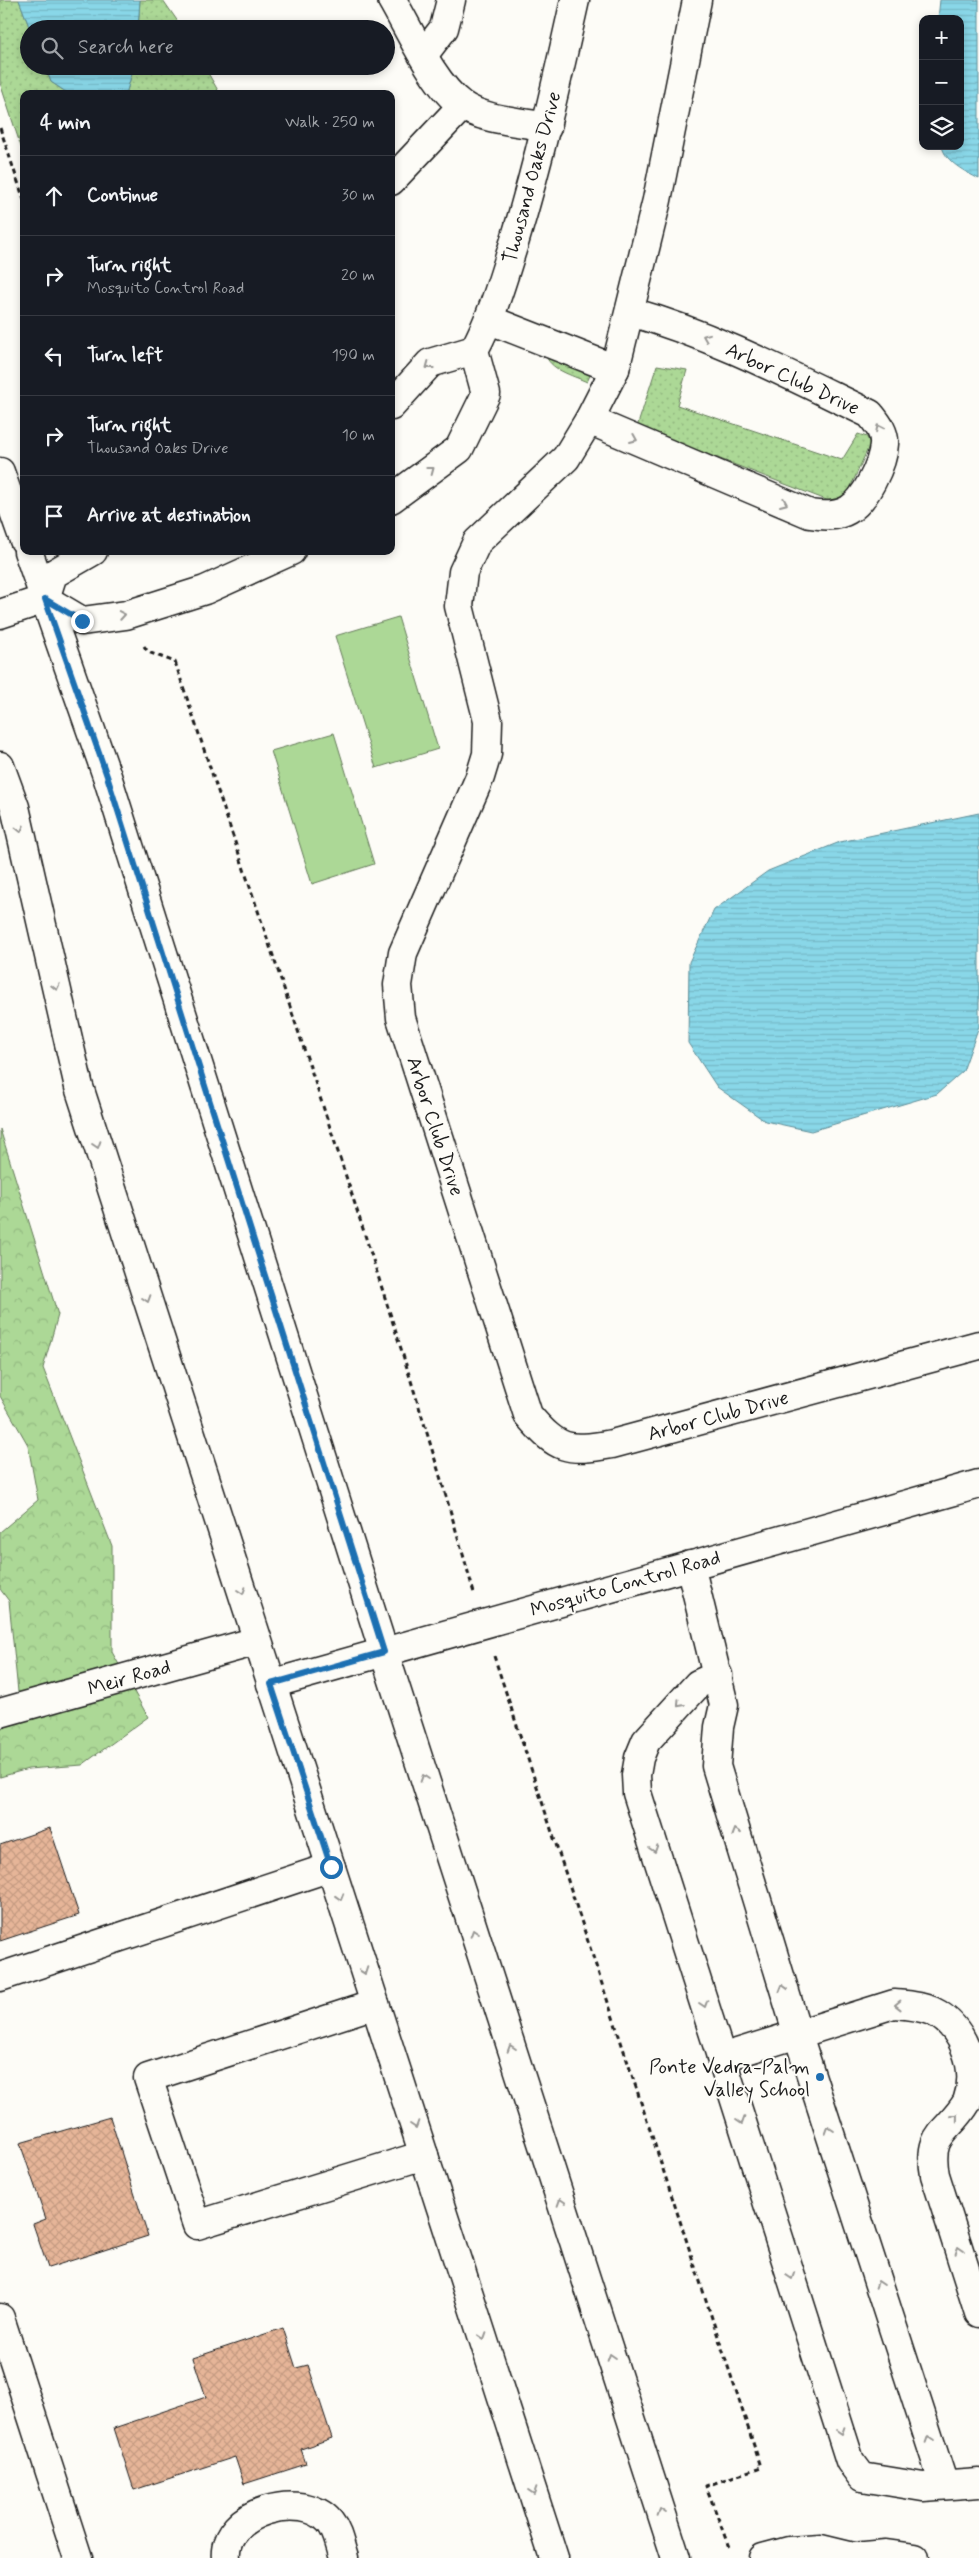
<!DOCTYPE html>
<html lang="en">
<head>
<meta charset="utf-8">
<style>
	body { margin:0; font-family:Mynerve,sans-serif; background:#20242c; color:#f1f3f6 }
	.controls { position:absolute; right:15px; top:15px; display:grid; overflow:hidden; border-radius:10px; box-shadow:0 2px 8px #0003 }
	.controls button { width:45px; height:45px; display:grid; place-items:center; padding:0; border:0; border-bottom:1px solid #363941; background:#171b24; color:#f1f3f6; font:25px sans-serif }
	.stop { position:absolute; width:15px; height:15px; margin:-11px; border:4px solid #1f6fb2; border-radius:50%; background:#fff }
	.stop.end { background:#1f6fb2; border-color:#fff; box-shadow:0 1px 5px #0008 }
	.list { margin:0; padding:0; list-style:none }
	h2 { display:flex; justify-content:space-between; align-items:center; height:65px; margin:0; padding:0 20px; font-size:21px }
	h2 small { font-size:16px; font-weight:400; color:#9ea1a6 }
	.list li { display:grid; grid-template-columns:32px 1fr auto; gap:15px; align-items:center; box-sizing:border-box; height:80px; padding:0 20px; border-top:1px solid #363941 }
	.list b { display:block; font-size:19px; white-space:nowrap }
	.list p { margin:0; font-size:16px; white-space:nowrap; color:#9ea1a6 }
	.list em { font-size:16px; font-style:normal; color:#9ea1a6 }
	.icon { flex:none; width:28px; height:28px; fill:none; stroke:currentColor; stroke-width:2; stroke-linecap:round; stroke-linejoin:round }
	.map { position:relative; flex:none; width:979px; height:2558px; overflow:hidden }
	.search { position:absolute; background:#171b24; box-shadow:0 2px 8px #0003; left:20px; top:20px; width:375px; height:55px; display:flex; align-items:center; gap:12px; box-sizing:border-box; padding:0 18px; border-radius:28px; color:#9ea1a6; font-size:19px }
	.panel { position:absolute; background:#171b24; box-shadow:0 2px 8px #0003; left:20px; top:90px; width:375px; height:465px; border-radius:10px }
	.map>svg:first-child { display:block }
</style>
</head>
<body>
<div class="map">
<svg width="979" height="2558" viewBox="0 0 979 2558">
	<defs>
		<pattern id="grass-dots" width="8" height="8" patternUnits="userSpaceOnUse" patternTransform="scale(1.25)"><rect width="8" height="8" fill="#acd896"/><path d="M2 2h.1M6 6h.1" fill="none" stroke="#93b981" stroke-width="1.8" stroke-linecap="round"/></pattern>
		<pattern id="forest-crowns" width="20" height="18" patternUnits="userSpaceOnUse" patternTransform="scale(1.25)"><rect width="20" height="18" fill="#acd896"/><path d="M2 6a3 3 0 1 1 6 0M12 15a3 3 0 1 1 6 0" fill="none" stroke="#93b981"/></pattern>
		<pattern id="water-rules" width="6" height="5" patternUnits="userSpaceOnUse" patternTransform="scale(1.25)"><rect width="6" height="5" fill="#89d7e8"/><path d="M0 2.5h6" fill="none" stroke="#76b8c6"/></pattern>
		<pattern id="building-cross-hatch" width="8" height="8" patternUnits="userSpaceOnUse" patternTransform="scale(1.25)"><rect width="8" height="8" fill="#e6b598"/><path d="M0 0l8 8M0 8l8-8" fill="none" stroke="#c59b82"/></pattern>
	</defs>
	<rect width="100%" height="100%" fill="#fdfcf7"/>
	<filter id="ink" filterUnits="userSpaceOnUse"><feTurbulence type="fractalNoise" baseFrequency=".02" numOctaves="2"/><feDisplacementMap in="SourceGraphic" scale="10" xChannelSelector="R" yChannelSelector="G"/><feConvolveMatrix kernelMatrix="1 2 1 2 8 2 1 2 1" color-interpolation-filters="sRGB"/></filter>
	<g filter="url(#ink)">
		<!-- grass -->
		<g fill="url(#grass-dots)" stroke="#647a59">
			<path d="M 0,0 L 19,0 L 30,29 L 29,66 L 45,66 L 51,82 L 69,94 L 24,94 L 24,156 L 0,83 Z"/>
			<path d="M 140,0 L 163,0 L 183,29 L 138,29 Z"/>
			<path d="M 134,66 L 204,66 L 220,94 L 126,94 Z"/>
			<path d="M 564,333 L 598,350 L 600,354 L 587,382 C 572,375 549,370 545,353 L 554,334 Z"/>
			<path d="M 657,365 L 687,370 L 677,405 L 842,460 L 858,434 L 867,437 L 870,444 L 842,506 L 637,427 Z"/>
		</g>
		<!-- forest -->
		<path fill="url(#forest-crowns)" stroke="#647a59" d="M 0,1129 L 58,1315 L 43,1368 L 112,1546 L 112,1652 L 148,1717 L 82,1765 L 28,1769 L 0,1777 L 0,1728 L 21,1722 L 9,1601 L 0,1589 L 0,1532 L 38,1500 L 28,1445 L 0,1396 Z"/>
		<!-- pitch -->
		<g fill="#acd896" stroke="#647a59">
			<path d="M 398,617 L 438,749 L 376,768 L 335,636 Z"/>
			<path d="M 334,733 L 374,864 L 312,884 L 271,751 Z"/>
		</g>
		<!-- water -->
		<g fill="url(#water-rules)" stroke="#5d8c96">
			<path d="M 19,0 L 140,0 L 138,29 L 30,29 Z"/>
			<path d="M 940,0 L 979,0 L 979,179 C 966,172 945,162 942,146 L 960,146 L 960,19 L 938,19 Z"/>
			<path d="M 45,66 L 134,66 L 126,94 L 69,94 L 51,82 Z"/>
			<path d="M 979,813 L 979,1026 L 963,1071 L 937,1094 L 811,1131 L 765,1121 L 717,1087 L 688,1043 L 689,962 L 714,910 L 768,871 L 840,842 Z"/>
		</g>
		<!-- building -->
		<g fill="url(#building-cross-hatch)" stroke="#1c1c1c">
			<path d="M 50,1828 L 79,1915 L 0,1941 L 0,1845 Z"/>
			<path d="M 110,2117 L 148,2236 L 48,2268 L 33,2224 L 46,2219 L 20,2143 Z"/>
			<path d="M 283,2328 L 296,2368 L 308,2365 L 332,2438 L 301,2449 L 306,2464 L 244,2484 L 235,2457 L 134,2490 L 114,2428 L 206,2397 L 193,2358 Z"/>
		</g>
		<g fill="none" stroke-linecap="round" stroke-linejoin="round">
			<defs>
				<g id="minor">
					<path d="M 392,0 C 410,31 434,85 462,105 C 482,120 523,122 547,127"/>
					<path d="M 697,0 L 657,200 L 615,369 L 589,420 L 566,458 L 477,542 L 463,572 L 459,606 L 488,721 L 487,754 L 480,777 L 403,953 L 398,985 L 401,1018 L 528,1415 C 558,1450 567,1452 612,1444 L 979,1345"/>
					<path d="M 424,54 L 444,28 L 451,0"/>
					<path d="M 391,181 L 462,106"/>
					<path d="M 490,320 L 615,369"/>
					<path d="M 391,406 L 430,363 L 474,350"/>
					<path d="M 589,420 L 810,514 C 823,516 836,517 848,510 C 865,501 883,464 884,444 C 885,432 877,423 870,414 C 791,376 715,336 631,312"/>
					<path d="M 391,499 L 459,449 L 486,394 L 474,350 C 493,315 503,278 515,240 C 539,161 557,81 575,0"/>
					<path d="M 45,599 L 53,574 L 93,551"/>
					<path d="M 0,614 L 45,599 L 82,621 L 126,615 L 205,590 L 291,551"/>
					<path d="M 690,1565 L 724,1705 L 719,1727 L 716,1766 L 798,2035 L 944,2485"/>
					<path d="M 718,1675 L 698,1684 L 646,1741 L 639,1758 L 636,1775 L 637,1793 L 850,2461 L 862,2477 L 923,2487 L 979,2483"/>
					<path d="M 271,1684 L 979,1484"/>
					<path d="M 0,1713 L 257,1641"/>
					<path d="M 0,1977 L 331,1867"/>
					<path d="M 375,2004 L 148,2078 L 197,2225 L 424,2155"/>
					<path d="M 721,2058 L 894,2004 C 907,2005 920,2006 932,2011 C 964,2026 979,2069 967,2102 C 948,2134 927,2131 935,2175 L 979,2313"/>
					<path d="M 0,2318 L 78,2558"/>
					<path d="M 226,2558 C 221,2512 303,2489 330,2522 C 338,2532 340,2546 344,2558"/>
					<path d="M 763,2558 L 789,2551 L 821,2549 L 854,2557 L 886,2554 L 915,2558"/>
				</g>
				<g id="major">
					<path d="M 0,472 L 24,540"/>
					<path d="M 28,551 L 107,776 L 384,1652 L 676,2558"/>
					<path d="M 0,766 L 15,807 L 79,1087 L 554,2558"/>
				</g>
			</defs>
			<!-- minor casing -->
			<use href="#minor" stroke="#1c1c1c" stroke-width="31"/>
			<!-- major casing -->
			<use href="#major" stroke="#1c1c1c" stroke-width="31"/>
			<!-- path -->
			<g stroke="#1c1c1c" stroke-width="3" stroke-dasharray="5 4" stroke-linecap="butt">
				<path d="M 0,128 L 24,200"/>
				<path d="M 144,646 L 148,652 L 175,662 C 277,971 385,1279 474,1593"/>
				<path d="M 494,1656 L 761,2467 L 706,2486 L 730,2550"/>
			</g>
			<!-- minor -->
			<use href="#minor" stroke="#fdfcf7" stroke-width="28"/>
			<!-- major -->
			<use href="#major" stroke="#fdfcf7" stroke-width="28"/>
		</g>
		<!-- one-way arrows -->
		<defs><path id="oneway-chevron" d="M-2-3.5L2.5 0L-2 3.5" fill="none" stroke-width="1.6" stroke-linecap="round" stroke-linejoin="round" transform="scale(1.25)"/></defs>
		<g stroke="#989794">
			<use href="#oneway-chevron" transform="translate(706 337) rotate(-158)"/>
			<use href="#oneway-chevron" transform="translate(429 366) rotate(143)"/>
			<use href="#oneway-chevron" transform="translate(879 428) rotate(-116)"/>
			<use href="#oneway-chevron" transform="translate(634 439) rotate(23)"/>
			<use href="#oneway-chevron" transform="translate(431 470) rotate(-37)"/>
			<use href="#oneway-chevron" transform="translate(784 503) rotate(23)"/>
			<use href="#oneway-chevron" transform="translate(122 615) rotate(-10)"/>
			<use href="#oneway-chevron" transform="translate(20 829) rotate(77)"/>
			<use href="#oneway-chevron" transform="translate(56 987) rotate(77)"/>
			<use href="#oneway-chevron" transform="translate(97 1145) rotate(72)"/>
			<use href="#oneway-chevron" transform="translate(147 1299) rotate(72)"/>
			<use href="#oneway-chevron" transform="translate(242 1591) rotate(72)"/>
			<use href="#oneway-chevron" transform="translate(680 1704) rotate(132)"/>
			<use href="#oneway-chevron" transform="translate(424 1778) rotate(-108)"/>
			<use href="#oneway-chevron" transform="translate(736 1832) rotate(-107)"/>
			<use href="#oneway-chevron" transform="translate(654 1849) rotate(72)"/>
			<use href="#oneway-chevron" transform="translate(340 1897) rotate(73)"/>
			<use href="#oneway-chevron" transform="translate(474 1933) rotate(-108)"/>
			<use href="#oneway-chevron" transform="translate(364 1971) rotate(71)"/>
			<use href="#oneway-chevron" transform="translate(783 1988) rotate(-107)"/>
			<use href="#oneway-chevron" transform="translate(704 2004) rotate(72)"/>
			<use href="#oneway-chevron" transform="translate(898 2005) rotate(179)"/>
			<use href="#oneway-chevron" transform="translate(511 2048) rotate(-108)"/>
			<use href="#oneway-chevron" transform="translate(955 2117) rotate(-51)"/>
			<use href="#oneway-chevron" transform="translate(741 2121) rotate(72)"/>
			<use href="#oneway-chevron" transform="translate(415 2125) rotate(72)"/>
			<use href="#oneway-chevron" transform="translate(829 2130) rotate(-108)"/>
			<use href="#oneway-chevron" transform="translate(561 2202) rotate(-108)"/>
			<use href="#oneway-chevron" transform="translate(959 2250) rotate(-108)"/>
			<use href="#oneway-chevron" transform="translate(791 2276) rotate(72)"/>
			<use href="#oneway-chevron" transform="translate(879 2284) rotate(-108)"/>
			<use href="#oneway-chevron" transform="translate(483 2336) rotate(72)"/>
			<use href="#oneway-chevron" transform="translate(611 2357) rotate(-108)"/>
			<use href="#oneway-chevron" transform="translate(841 2431) rotate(72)"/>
			<use href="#oneway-chevron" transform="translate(929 2439) rotate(-108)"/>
			<use href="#oneway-chevron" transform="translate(533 2491) rotate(72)"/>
			<use href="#oneway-chevron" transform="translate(661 2512) rotate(-108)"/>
		</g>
	</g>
	<g fill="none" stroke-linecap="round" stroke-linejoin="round" filter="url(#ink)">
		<!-- route -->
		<path stroke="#1f6fb2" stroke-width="6" d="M 82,621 L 45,599 L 107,776 L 384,1652 L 271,1684 L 331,1867"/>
	</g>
	<!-- markers -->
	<circle fill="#1f6fb2" stroke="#fdfcf7" stroke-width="2" cx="820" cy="2077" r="5"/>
	<g text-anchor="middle" stroke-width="4" stroke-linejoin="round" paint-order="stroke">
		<!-- street labels -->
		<g font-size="20" fill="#1c1c1c" stroke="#fdfcf7">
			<text transform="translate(531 177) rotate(-75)" y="7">Thousand Oaks Drive</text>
			<text transform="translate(793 378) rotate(25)" y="7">Arbor Club Drive</text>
			<text transform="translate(436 1126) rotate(72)" y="7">Arbor Club Drive</text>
			<text transform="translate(718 1415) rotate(-15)" y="7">Arbor Club Drive</text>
			<text transform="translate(625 1583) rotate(-16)" y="7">Mosquito Control Road</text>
			<text transform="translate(129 1677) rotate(-16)" y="7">Meir Road</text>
		</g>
		<!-- poi labels -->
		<g font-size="20" fill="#1c1c1c" stroke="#fdfcf7" text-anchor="end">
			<text x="810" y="2073">Ponte Vedra-Palm<tspan x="810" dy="23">Valley School</tspan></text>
		</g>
	</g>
</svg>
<div class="controls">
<button>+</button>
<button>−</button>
<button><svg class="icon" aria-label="layers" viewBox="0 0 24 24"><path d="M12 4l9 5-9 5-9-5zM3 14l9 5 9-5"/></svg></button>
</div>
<div class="stop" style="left:331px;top:1867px"></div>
<div class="stop end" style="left:82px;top:621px"></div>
<div class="search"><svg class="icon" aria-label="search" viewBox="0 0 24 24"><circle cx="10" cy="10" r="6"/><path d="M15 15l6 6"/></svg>Search here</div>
<section class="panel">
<h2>4 min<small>Walk · 250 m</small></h2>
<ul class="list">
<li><svg class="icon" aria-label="ahead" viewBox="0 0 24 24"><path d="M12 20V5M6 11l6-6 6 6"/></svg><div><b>Continue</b></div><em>30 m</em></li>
<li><svg class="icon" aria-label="right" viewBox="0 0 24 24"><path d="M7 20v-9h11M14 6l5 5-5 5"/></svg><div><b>Turn right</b><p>Mosquito Control Road</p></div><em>20 m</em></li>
<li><svg class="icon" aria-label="left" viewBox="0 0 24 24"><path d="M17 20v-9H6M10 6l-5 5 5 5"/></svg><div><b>Turn left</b></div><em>190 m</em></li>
<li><svg class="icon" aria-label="right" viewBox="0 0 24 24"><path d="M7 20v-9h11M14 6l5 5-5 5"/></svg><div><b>Turn right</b><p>Thousand Oaks Drive</p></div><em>10 m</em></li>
<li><svg class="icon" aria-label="arrive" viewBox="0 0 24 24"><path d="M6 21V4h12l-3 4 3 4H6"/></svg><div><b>Arrive at destination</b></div></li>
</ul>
</section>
</div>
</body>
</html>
